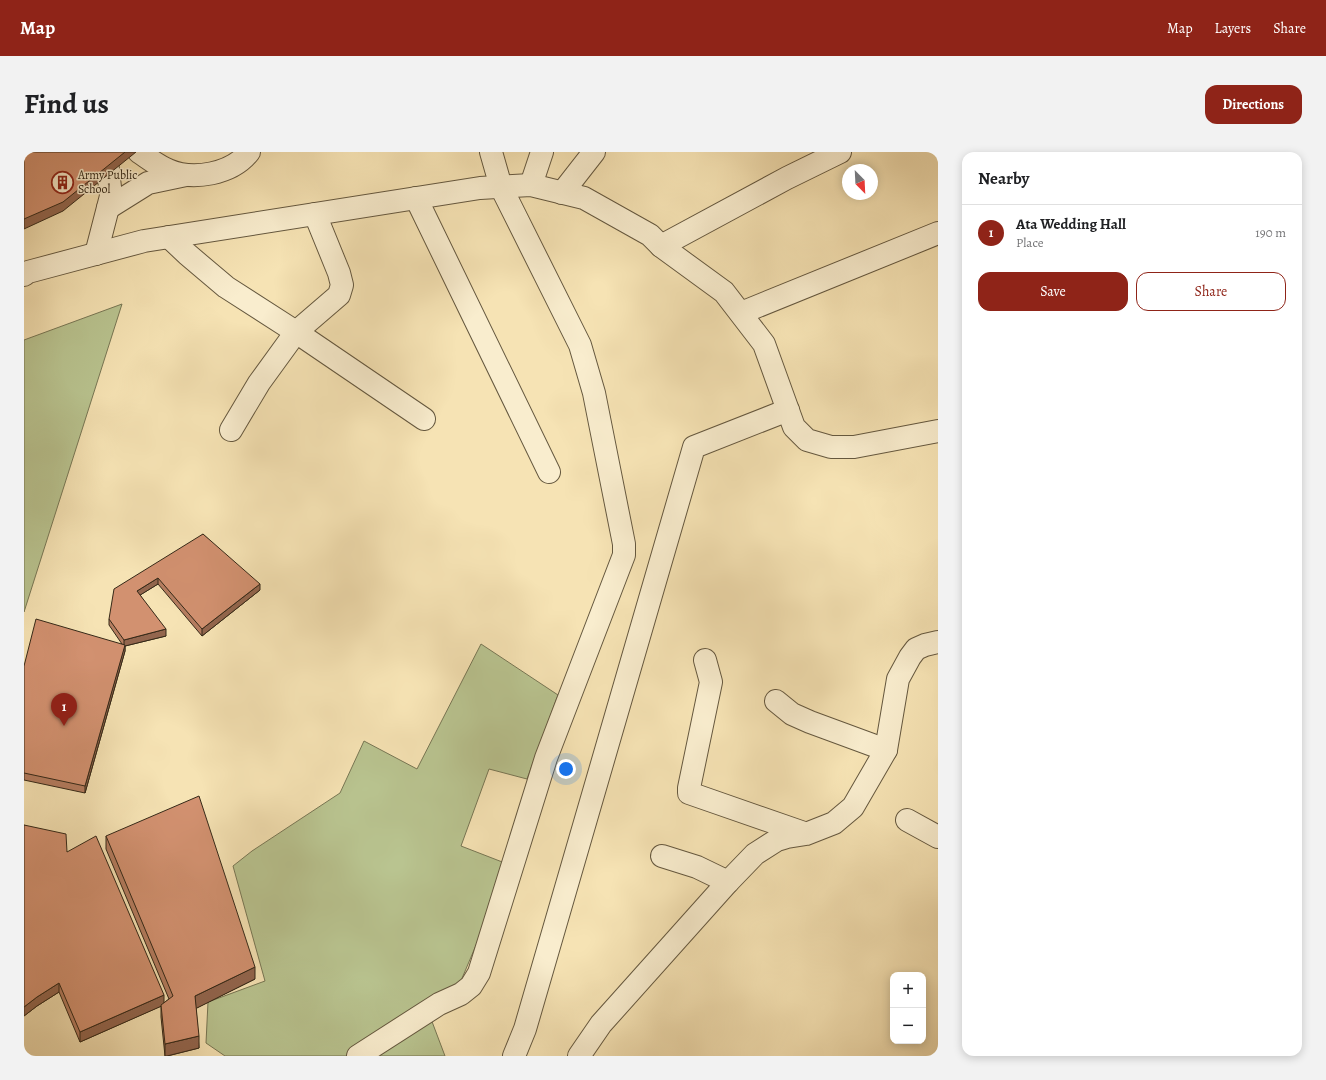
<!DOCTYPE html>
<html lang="en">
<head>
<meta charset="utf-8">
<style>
	body { margin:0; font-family:Alegreya,serif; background:#f2f2f2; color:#202124 }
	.controls { position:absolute; right:12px; bottom:12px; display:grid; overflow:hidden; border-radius:8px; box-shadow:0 2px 10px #0003 }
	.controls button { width:36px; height:36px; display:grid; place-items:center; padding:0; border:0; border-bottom:1px solid #e0e0e0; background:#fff; color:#202124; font:20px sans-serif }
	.compass { position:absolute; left:818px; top:12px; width:36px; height:36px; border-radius:50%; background:#fff; box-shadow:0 2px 10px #0003; rotate:156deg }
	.you { position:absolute; left:542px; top:617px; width:14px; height:14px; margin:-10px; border:3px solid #fff; border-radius:50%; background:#1a73e8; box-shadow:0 0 0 6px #1a73e833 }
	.badge { display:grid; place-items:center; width:26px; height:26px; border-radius:50%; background:#8f2418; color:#fff; font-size:13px; font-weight:700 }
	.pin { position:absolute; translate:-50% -33px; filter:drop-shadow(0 1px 2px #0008) }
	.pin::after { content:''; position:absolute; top:21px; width:14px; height:12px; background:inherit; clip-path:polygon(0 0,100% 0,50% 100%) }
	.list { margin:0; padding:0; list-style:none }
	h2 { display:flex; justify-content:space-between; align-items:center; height:52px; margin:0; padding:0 16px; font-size:17px }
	h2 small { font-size:13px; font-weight:400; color:#757577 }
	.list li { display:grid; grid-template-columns:26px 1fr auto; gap:12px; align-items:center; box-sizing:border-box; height:56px; padding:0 16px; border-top:1px solid #e0e0e0 }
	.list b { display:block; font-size:15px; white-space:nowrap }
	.list p { margin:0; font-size:13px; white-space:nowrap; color:#757577 }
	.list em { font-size:13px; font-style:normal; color:#757577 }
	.actions { display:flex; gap:8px; padding:12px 16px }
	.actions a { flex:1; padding:9px 0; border:1px solid #8f2418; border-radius:12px; text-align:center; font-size:14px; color:#8f2418 }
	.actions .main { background:#8f2418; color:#fff }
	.map { position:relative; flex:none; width:914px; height:904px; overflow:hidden; border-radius:12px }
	header { display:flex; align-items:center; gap:24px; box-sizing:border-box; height:56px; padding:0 20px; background:#8f2418; color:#fff }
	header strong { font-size:19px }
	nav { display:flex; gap:22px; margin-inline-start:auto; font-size:14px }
	.intro { display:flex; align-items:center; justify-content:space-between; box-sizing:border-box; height:96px; padding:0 24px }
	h1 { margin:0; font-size:28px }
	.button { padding:10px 18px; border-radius:12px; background:#8f2418; color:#fff; font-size:14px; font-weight:700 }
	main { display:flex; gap:24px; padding:0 24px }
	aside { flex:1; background:#fff; border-radius:12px; box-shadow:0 2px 10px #0003 }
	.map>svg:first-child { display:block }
</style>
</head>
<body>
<header>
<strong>Map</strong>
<nav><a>Map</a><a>Layers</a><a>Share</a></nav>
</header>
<div class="intro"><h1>Find us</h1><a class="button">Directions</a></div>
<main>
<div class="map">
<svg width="914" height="904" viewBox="0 0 914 904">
	<rect width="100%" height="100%" fill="#f6e3b4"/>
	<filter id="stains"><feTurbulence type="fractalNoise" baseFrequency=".005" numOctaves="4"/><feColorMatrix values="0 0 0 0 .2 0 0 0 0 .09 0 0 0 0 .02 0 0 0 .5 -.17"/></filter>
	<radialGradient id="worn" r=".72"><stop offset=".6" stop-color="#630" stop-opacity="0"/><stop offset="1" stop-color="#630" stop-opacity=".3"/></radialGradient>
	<!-- green -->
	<g fill="#b9c490" stroke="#777654">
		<path d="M 98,152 L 0,460 L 0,188 Z"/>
		<path d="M 457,492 L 534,543 L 503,627 L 465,617 L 437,694 L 486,713 L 436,831 L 401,851 L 421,904 L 201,904 L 182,891 L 184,850 L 241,829 L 209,714 L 228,699 L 316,641 L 340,589 L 393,617 Z"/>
	</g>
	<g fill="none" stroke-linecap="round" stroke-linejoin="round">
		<defs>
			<g id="minor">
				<path d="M 115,0 C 124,6 134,14 144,18 C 169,29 208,22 225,0"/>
				<path d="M 507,33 L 518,0"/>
				<path d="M 538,41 L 570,0"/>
				<path d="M 392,46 L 525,320"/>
				<path d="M 84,56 L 124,31 L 162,23"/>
				<path d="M 145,85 L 163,102 L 202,135 L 272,180 L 400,267"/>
				<path d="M 637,94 L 763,26 L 816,0"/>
				<path d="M 72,102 L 87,44 L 82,0"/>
				<path d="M 0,123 L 4,120 L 120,89 L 456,36 L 507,33 L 560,46 L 626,83 L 637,94 L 700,140 L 740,192 L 770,275 L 783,288 L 807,295 L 830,295 L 914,279"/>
				<path d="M 717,161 L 914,81"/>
				<path d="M 207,278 L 235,231 L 272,180 L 315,143 L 318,133 L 315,121 L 291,62"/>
				<path d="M 681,508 L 687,530 L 665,636 L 665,641 L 780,681"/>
				<path d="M 752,549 L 768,562 L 786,570 L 862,598"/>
				<path d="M 883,668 L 914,685"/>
				<path d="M 638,704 L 673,715 L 704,730"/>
				<path d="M 334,904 L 415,852 L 437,842 L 447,834 L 455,821 L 522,606 L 600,403 L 600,392 L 570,241 L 556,193 L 477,35 L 467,0"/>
				<path d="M 490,904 L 501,877 L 670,295 L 764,258"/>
				<path d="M 555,904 L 577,872 L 704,730 L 731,702 L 753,688 L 763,685 L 782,682 L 810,671 L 829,655 L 862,598 L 874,527 L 886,505 L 892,497 L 901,493 L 914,490"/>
			</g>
		</defs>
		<!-- minor casing -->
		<use href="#minor" stroke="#65583f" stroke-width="24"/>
		<!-- minor -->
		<use href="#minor" stroke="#f9edce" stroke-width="22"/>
	</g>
	<!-- wall -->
	<g fill="#b57d60" stroke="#352918">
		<path d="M 179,382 L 236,438 L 178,484 L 134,432 L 116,443 L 142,484 L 101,494 L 101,499 L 61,641 L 0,628 L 0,514 L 98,492 L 85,473 L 85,467 Z"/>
		<path d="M 0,673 L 43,700 L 140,851 L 145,847 L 82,697 L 82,684 L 231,827 L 172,856 L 175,896 L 143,904 L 141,904 L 137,865 L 137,854 L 56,890 L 35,840 L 13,854 L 0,864 Z"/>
	</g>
	<!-- shaded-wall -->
	<g fill="#93664e" stroke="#352918">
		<path d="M 101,0 L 112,0 L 39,59 L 0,77 L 0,67 Z"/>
		<path d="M 134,426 L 134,432 L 113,445 L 113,439 Z"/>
		<path d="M 236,432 L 236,438 L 178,484 L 178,477 Z"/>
		<path d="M 142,477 L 142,484 L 101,494 L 101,499 L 61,641 L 61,634 L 100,495 L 100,488 Z"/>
		<path d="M 231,815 L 231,827 L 171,857 L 171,844 Z"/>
		<path d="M 35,831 L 35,840 L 13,854 L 0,864 L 0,855 L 13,845 Z"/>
		<path d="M 140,843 L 140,853 L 56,890 L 56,880 Z"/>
		<path d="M 175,884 L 175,896 L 143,904 L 141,904 L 141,892 Z"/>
	</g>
	<!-- building -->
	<g fill="#d29170" stroke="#352918">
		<path d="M 0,0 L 101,0 L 39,50 L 0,67 Z"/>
		<path d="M 179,382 L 236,432 L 178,477 L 134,426 L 113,439 L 142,477 L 100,488 L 85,467 L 90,437 Z"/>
		<path d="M 12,467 L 101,493 L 61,634 L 0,621 L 0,514 Z"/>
		<path d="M 175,644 L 231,815 L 171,844 L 175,884 L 141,892 L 137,853 L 149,844 L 82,684 Z"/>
		<path d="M 0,673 L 42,682 L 43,700 L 72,684 L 140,843 L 56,880 L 35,831 L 13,845 L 0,855 Z"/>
	</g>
	<!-- icons -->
	<defs>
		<symbol id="building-ring" viewBox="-11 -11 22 22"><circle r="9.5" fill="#f9edce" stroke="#8f2418" stroke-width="1.5"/><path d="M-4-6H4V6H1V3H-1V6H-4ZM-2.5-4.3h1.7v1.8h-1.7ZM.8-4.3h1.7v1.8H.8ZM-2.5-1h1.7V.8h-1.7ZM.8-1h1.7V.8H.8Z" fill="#8f2418"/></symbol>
	</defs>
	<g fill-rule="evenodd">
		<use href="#building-ring" x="26" y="18" width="25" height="25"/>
	</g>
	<g text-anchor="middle" stroke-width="3" stroke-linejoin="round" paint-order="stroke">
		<!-- poi labels -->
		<g font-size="12" fill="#352918" stroke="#f9edce" text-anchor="start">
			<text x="54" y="27">Army Public<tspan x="54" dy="14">School</tspan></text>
		</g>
	</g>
	<rect width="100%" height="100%" filter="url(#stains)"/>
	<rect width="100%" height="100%" fill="url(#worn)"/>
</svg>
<div class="controls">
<button>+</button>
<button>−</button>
</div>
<svg class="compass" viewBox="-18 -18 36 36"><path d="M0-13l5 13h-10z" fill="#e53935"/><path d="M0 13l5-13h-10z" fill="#757577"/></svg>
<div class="you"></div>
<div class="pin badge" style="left:40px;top:574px">1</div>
</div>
<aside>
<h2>Nearby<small></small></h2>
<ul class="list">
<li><span class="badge">1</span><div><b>Ata Wedding Hall</b><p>Place</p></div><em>190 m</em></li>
</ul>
<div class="actions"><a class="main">Save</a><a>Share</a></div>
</aside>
</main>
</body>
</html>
